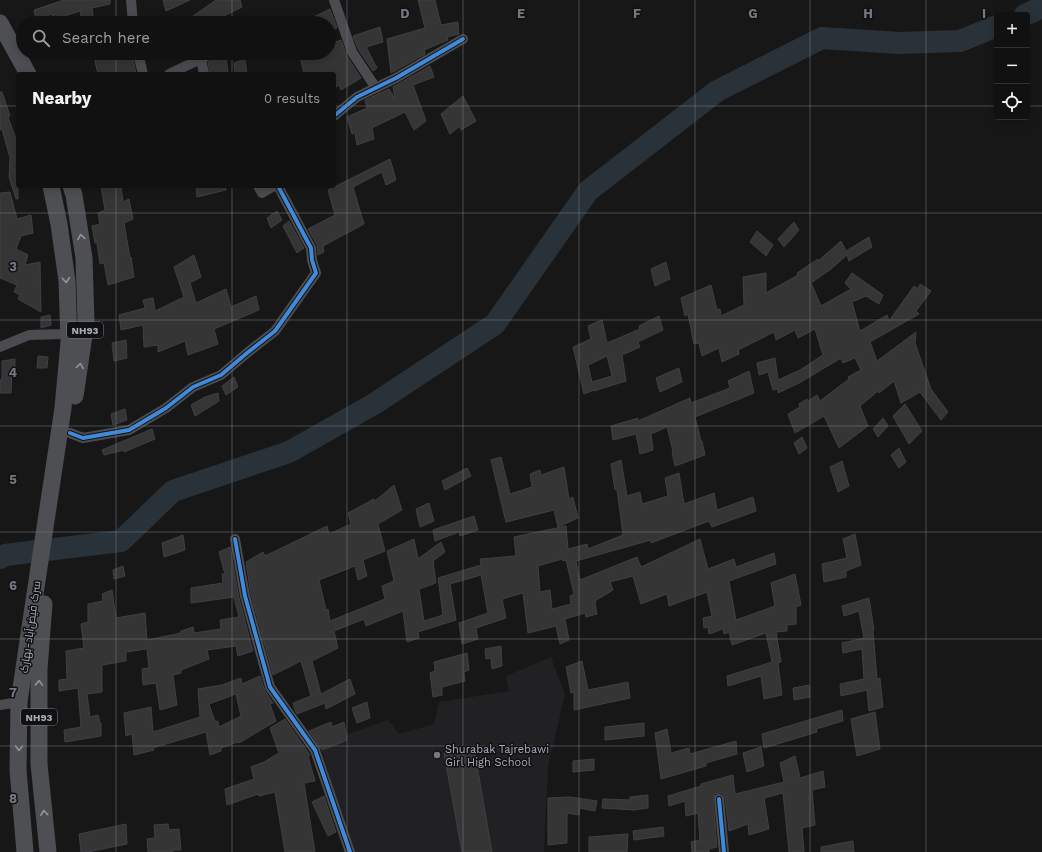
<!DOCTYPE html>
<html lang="en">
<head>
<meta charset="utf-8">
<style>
	body { margin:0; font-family:"Work Sans",Cairo,sans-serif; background:#1a1a1a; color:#f1f3f6 }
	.controls { position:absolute; right:12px; top:12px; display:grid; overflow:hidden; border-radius:4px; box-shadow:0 2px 10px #0003 }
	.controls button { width:36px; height:36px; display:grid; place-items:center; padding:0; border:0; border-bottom:1px solid #303131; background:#111; color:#f1f3f6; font:20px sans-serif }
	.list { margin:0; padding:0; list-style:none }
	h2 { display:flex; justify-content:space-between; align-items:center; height:52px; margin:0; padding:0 16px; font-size:17px }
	h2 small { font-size:13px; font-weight:400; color:#9c9d9f }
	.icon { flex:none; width:22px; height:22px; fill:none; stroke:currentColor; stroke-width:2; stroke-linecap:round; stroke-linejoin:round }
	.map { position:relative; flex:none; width:1042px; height:852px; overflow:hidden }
	.search { position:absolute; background:#111; box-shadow:0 2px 10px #0003; left:16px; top:16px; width:320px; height:44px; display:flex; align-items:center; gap:10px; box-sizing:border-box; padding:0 14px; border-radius:22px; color:#9c9d9f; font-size:15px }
	.panel { position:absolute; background:#111; box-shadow:0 2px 10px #0003; left:16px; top:72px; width:320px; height:116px; border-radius:4px }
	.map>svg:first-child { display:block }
</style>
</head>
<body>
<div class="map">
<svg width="1042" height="852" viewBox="0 0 1042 852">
	<rect width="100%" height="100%" fill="#171717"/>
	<!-- built -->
	<path fill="#212123" d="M 551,657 L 565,695 L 548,766 L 544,852 L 352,852 L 320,744 L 388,720 L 399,734 L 434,724 L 439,702 L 509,691 L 506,676 Z"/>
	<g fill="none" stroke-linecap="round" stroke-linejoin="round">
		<!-- river -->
		<g stroke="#2a3239" stroke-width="22">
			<path d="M 1025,15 L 1042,7"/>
			<path d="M 0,558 L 5,555 L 121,541 L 173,491 L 289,452 L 374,404 L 495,324 L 588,191 L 717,91 L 822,38 L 900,43 L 960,41 L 997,26"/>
		</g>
	</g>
	<!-- building -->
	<g fill="#353536" stroke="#3f4043" fill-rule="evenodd">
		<path d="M 64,0 L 110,0 L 110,4 L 92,8 L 94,23 L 82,23 L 80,11 L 53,20 L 52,14 L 36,20 L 34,10 Z"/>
		<path d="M 163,0 L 190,0 L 166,11 Z"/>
		<path d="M 216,0 L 240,0 L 242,7 L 210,23 L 183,23 Z"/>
		<path d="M 418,0 L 435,0 L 441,25 L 458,22 L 459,34 L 447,37 L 448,40 L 424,50 L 425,54 L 391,73 L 387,39 L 425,28 Z"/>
		<path d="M 330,9 L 337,28 L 330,31 L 329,23 L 301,23 Z"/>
		<path d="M 380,27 L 383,42 L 366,47 L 377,68 L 373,71 L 358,49 L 353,36 Z"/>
		<path d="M 341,40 L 347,56 L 361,78 L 341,90 L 339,85 L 334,88 L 334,74 L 304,74 L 299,53 L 329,53 L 329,44 Z"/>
		<path d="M 93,53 L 132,53 L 136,74 L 98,74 Z"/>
		<path d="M 219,53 L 225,53 L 228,72 L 224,74 L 210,74 L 208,62 L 216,59 Z"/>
		<path d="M 245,59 L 247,74 L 235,74 L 234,63 Z"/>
		<path d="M 430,66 L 434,77 L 413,85 L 426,121 L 414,130 L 405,112 L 372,128 L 374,139 L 357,145 L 355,133 L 352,134 L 347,117 L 367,108 L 365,100 L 389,89 L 395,99 L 393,87 Z"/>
		<path d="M 0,92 L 2,92 L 10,116 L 8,117 L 16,139 L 18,138 L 18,199 L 16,199 L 9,177 L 10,158 L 2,129 L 0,130 Z"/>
		<path d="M 463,96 L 476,121 L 461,130 L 460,126 L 450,134 L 441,114 Z"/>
		<path d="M 390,159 L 396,180 L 386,185 L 382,172 L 353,187 L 364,224 L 323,246 L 324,252 L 318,255 L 317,245 L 308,229 L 335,215 L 328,190 Z"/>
		<path d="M 101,186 L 121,186 L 123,202 L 129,199 L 133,219 L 124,223 L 130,258 L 131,257 L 134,277 L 108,285 L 104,263 L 100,264 L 97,243 L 95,243 L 92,226 L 100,224 L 98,213 L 105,210 Z"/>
		<path d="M 196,186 L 226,186 L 226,190 L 197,197 Z"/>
		<path d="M 10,192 L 17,219 L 31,215 L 33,233 L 21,236 L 16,249 L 28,255 L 25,265 L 40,262 L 41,312 L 18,299 L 20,295 L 14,292 L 17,285 L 0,278 L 0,193 Z"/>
		<path d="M 277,211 L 282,220 L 271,228 L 267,218 Z"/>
		<path d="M 289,221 L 304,248 L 297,253 L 283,226 Z"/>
		<path d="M 794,222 L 799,230 L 784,247 L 778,239 Z"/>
		<path d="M 757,231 L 773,245 L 766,256 L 750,242 Z"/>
		<path d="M 869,237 L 872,247 L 849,261 L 847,255 L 831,269 L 811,283 L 821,306 L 851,289 L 845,283 L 852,273 L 883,295 L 879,304 L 866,296 L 852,302 L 860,331 L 887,315 L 889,321 L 914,286 L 918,289 L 920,284 L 931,291 L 916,311 L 919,314 L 870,342 L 877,361 L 916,332 L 915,343 L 931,389 L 948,412 L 941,420 L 920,392 L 901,403 L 894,381 L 879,393 L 878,391 L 860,406 L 868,426 L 839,448 L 824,416 L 795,433 L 788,414 L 800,407 L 799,404 L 807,399 L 808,401 L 817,395 L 820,401 L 849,379 L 848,377 L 861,370 L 855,358 L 843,363 L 841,358 L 801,382 L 778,393 L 778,389 L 773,390 L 768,372 L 759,375 L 757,363 L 775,358 L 778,380 L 800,370 L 823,355 L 815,329 L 798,338 L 795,330 L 776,340 L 774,332 L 738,350 L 739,354 L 722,362 L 719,348 L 702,356 L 699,343 L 694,344 L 688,314 L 685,316 L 681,298 L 711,285 L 717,310 L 720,309 L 721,316 L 744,305 L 743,277 L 766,273 L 766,293 L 798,275 L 797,273 L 818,259 L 818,261 L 841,241 L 846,251 Z"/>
		<path d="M 194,255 L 201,277 L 190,283 L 196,303 L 226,289 L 231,307 L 256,296 L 259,310 L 214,329 L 218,344 L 188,355 L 185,341 L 158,352 L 158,345 L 144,347 L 143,325 L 121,330 L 119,315 L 145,308 L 143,300 L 153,298 L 155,311 L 184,297 L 174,267 Z"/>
		<path d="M 666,262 L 670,279 L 655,286 L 651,269 Z"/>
		<path d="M 50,315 L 51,325 L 41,328 L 41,317 Z"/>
		<path d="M 659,316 L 663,330 L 638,342 L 640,347 L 622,355 L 626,381 L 594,391 L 594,390 L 584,394 L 573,347 L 591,339 L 588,326 L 602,320 L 607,343 L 640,329 L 639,326 ZM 607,356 L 612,376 L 592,382 L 588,365 Z"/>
		<path d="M 126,340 L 127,358 L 114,361 L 112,343 Z"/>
		<path d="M 38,356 L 48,357 L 47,368 L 37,368 Z"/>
		<path d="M 15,359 L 15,372 L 12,373 L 11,393 L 0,393 L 0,380 L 2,380 L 2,361 Z"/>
		<path d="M 679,368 L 682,382 L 660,392 L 656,378 Z"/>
		<path d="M 749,371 L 754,393 L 695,417 L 701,441 L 702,441 L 705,455 L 675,466 L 672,452 L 673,451 L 667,427 L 651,434 L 653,450 L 640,454 L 636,434 L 613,440 L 611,426 L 638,418 L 638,421 L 690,398 L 691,403 L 730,388 L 728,381 Z"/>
		<path d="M 234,377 L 238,387 L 226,395 L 222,386 Z"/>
		<path d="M 218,393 L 219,401 L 195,416 L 191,405 L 205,397 Z"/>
		<path d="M 905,404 L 922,431 L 909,444 L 893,416 Z"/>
		<path d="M 125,409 L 127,420 L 113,425 L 111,414 Z"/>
		<path d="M 883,418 L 888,426 L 878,437 L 873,429 Z"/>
		<path d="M 152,429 L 155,439 L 124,452 L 124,450 L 104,455 L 102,450 Z"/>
		<path d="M 802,437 L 807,448 L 799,454 L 794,443 Z"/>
		<path d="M 899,448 L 906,462 L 899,468 L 891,455 Z"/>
		<path d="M 501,457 L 510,494 L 532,487 L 530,474 L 540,470 L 541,475 L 564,467 L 569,499 L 573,497 L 578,518 L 558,527 L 554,510 L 506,522 L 491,460 Z"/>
		<path d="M 621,460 L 627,496 L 640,492 L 642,504 L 668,496 L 665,478 L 679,473 L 684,504 L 714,493 L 717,510 L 753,497 L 756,511 L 712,527 L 709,521 L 651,543 L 651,540 L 576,561 L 580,580 L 637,557 L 641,567 L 700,539 L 708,569 L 734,559 L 736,567 L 774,553 L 776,564 L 729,581 L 736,620 L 775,606 L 771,583 L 795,574 L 801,605 L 796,607 L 796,624 L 787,625 L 787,631 L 776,632 L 781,662 L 778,663 L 782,695 L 764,699 L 761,676 L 728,686 L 727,676 L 772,662 L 766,633 L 732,645 L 729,632 L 724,634 L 723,629 L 709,634 L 708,627 L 704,628 L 703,618 L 712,616 L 707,592 L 669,606 L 667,594 L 641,604 L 633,576 L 610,582 L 613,590 L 595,601 L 597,614 L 586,617 L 585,613 L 565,619 L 569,640 L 560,644 L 556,626 L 528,633 L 523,593 L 502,599 L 506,618 L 476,628 L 478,639 L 462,644 L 459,623 L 488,613 L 481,575 L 450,584 L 456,620 L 418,632 L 419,638 L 407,642 L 403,611 L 366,626 L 364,619 L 334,631 L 338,648 L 312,661 L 321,694 L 350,679 L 355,694 L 326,709 L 325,703 L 297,714 L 295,710 L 293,703 L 311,696 L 301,661 L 273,675 L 251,595 L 246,562 L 263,552 L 265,556 L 327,526 L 329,534 L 351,524 L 348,513 L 374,499 L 375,501 L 394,485 L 402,510 L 378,524 L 385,551 L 363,560 L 367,576 L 358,580 L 355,566 L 319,580 L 326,610 L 328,609 L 330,621 L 385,599 L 382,586 L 394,581 L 387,551 L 414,539 L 418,559 L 441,542 L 445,552 L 433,561 L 436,583 L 419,589 L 424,621 L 443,615 L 438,578 L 481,565 L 480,559 L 516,556 L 514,537 L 566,526 L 568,549 L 587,544 L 588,549 L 623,535 L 617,489 L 615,490 L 611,464 ZM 562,559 L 563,561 L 566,560 L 574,594 L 570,596 L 571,604 L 552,609 L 550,590 L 540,592 L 538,566 Z"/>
		<path d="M 842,461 L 849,486 L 838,492 L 830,467 Z"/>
		<path d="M 467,468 L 471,476 L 445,490 L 442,481 Z"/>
		<path d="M 429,503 L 434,521 L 420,527 L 416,509 Z"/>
		<path d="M 474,516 L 478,530 L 460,536 L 459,532 L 435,541 L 433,530 Z"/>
		<path d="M 855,534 L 861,565 L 846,571 L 846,577 L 824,582 L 822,564 L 847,558 L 843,539 Z"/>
		<path d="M 183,535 L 185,550 L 164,557 L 162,543 Z"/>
		<path d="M 230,547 L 239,598 L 253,651 L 238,656 L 236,646 L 207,650 L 209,659 L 181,670 L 181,673 L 173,675 L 177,705 L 160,710 L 156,683 L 143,685 L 142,669 L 149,668 L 147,649 L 126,652 L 126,661 L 102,665 L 102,692 L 87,694 L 90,717 L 98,715 L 100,723 L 101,723 L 101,736 L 65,742 L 64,730 L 81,727 L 78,688 L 59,691 L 59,680 L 67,679 L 66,651 L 84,648 L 81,624 L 88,622 L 88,604 L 103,601 L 102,594 L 112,590 L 116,618 L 145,613 L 147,640 L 181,633 L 181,631 L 193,627 L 194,633 L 221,629 L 220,620 L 239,617 L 234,597 L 191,603 L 191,588 L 223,583 L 222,574 L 225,574 L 219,552 Z"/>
		<path d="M 123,566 L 125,576 L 114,579 L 113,570 Z"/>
		<path d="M 869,598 L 874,630 L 873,631 L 877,679 L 880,678 L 883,707 L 869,711 L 867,690 L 841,696 L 840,684 L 864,679 L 862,649 L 843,653 L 842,643 L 864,638 L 859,611 L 844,616 L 842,606 Z"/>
		<path d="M 501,646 L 502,666 L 492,669 L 491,658 L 486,659 L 485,649 Z"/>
		<path d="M 467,653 L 469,670 L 464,672 L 465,681 L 442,687 L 442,695 L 433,697 L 430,673 L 435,671 L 434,662 Z"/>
		<path d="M 582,661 L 588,690 L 628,682 L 630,698 L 574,710 L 574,692 L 571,693 L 566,667 Z"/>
		<path d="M 260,676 L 265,691 L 273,703 L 270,704 L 276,721 L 239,743 L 238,742 L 221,748 L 221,751 L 210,755 L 206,732 L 153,748 L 154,750 L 134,755 L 132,734 L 126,736 L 124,713 L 151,707 L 153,732 L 200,717 L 198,689 L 222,685 L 241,678 L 242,684 ZM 236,694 L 241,716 L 219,727 L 218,721 L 215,722 L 209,704 Z"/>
		<path d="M 809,685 L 810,697 L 794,700 L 793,688 Z"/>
		<path d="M 367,702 L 370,718 L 357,723 L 352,708 Z"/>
		<path d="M 842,710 L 843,721 L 816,729 L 817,732 L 764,748 L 762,734 Z"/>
		<path d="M 875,712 L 880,749 L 857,756 L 851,719 Z"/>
		<path d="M 285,719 L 310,755 L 308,756 L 315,781 L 304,783 L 315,852 L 285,852 L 275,792 L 259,796 L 258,794 L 227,805 L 225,789 L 254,779 L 251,767 L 264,762 L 279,753 L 270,728 Z"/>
		<path d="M 331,722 L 332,727 L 344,722 L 347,740 L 322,750 L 309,731 Z"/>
		<path d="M 644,723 L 644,736 L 605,740 L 605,727 Z"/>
		<path d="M 667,729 L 671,753 L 689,748 L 690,754 L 736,741 L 737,754 L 706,763 L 706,766 L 661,779 L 655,733 Z"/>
		<path d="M 761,747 L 764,766 L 747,772 L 743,753 Z"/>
		<path d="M 474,748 L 492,852 L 462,852 L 444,753 Z"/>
		<path d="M 795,756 L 800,778 L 823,771 L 825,787 L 812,790 L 815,825 L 802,828 L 804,852 L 789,852 L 783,793 L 764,798 L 769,829 L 749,835 L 748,824 L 729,831 L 725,798 L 722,793 L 719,793 L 715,794 L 713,799 L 717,847 L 709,849 L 709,852 L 692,852 L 691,842 L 700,840 L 698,813 L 686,816 L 685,801 L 669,806 L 668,796 L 701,786 L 701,784 L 733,775 L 735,794 L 784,782 L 780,763 Z"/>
		<path d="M 594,759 L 594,770 L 573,772 L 573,761 Z"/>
		<path d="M 648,795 L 648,808 L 634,810 L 602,808 L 603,799 L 630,800 L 630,797 Z"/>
		<path d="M 324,796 L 336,832 L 328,836 L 312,802 Z"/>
		<path d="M 570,797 L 597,801 L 595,811 L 580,808 L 579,815 L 567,813 L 567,843 L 548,845 L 548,798 Z"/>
		<path d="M 126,824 L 127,844 L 88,852 L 81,852 L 79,834 Z"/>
		<path d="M 168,824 L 169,830 L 179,829 L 181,850 L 172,850 L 173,852 L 148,852 L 147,839 L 155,838 L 154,825 Z"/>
		<path d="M 663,827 L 664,836 L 634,840 L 633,831 Z"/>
		<path d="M 628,834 L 627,852 L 589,852 L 589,837 Z"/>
		<path d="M 853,841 L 854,852 L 821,852 L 821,847 Z"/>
	</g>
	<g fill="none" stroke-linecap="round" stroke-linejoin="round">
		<!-- minor -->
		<g stroke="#4b4c50" stroke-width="10">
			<path d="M 131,0 L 133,23"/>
			<path d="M 334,0 L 352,52 L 376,88"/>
			<path d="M 138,53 L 143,74"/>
			<path d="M 201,59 L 204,74"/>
			<path d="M 169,74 L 213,53"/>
			<path d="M 334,116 L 357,97 L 396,78 L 463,39"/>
			<path d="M 258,186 L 262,193 L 274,186"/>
			<path d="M 0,347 L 29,335 L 62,334 L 72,329"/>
			<path d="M 70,433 L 83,438 L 129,430 L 166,408 L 193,387 L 221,375 L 247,353 L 275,331 L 316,273 L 312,260 L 311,248 L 278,186"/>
			<path d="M 235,539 L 245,596 L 270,687 L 315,750 L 350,852"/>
			<path d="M 0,705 L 19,702"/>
			<path d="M 719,799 L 724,852"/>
		</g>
		<!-- primary -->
		<g stroke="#4d4f52" stroke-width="17">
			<path d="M 0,23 L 28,74"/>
			<path d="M 71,186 L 74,195 L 84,258 L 86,322 L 75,396"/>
			<path d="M 44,604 L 39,669 L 39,764 L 48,852"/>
			<path d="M 25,852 L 18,770 L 19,702 L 29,634 L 63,408 L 69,342 L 67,281 L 59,224 L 51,186"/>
		</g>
		<defs>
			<g id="cycleway">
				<path d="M 334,116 L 357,97 L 396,78 L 463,39"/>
				<path d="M 70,433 L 83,438 L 129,430 L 166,408 L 193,387 L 221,375 L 247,353 L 275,331 L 316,273 L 312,260 L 311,248 L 278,186"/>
				<path d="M 235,539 L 245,596 L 270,687 L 315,750 L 350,852"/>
				<path d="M 719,799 L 724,852"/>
			</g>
		</defs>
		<!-- cycleway casing -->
		<use href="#cycleway" stroke="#111113" stroke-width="6"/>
		<!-- cycleway -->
		<use href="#cycleway" stroke="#408adc" stroke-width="4"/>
	</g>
	<!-- one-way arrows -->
	<defs><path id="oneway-chevron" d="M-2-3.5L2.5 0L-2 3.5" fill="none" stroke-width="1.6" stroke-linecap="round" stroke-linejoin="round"/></defs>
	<g stroke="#91969e">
		<use href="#oneway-chevron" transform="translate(81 237) rotate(-99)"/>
		<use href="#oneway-chevron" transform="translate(66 280) rotate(85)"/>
		<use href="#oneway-chevron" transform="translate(80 366) rotate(-82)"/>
		<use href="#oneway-chevron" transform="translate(39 683) rotate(-88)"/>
		<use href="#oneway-chevron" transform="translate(19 748) rotate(91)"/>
		<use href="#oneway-chevron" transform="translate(44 813) rotate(-96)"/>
	</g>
	<!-- grid -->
	<path fill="none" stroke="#757880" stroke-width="1" stroke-opacity="0.55" d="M 116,0 L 116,23M 232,0 L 232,23M 347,0 L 347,852M 463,0 L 463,852M 579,0 L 579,852M 695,0 L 695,852M 810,0 L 810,852M 926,0 L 926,852M 116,53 L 116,74M 232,53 L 232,74M 0,106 L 18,106M 334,106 L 997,106M 1027,106 L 1042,106M 116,186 L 116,852M 232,186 L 232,852M 0,213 L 1042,213M 0,320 L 1042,320M 0,426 L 1042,426M 0,532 L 1042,532M 0,639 L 1042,639M 0,746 L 1042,746"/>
	<!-- markers -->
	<circle fill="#757880" stroke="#111113" stroke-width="1.5" cx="437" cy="755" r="4"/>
	<g text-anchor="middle" stroke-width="3" stroke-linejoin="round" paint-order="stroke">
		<!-- shield labels -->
		<g fill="#111113" stroke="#7b7e86" stroke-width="1">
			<rect x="67" y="322" width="36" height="16" rx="3"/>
			<rect x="21" y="709" width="36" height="16" rx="3"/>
		</g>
		<g font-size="10" font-weight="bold" fill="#a8adb8">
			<text x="85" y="334">NH93</text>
			<text x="39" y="721">NH93</text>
		</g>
		<!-- street labels -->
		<g font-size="11" fill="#a8adb8" stroke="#111113">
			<text transform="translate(30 627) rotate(-82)" y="4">سرک فیض‌آباد-بهارک</text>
		</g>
		<!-- poi labels -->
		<g font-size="11" fill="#a8adb8" stroke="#111113" text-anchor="start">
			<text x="445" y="753">Shurabak Tajrebawi<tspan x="445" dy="13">Girl High School</tspan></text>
		</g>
	</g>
	<g font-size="13" text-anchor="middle" font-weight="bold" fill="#757880" stroke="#111113" stroke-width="3" stroke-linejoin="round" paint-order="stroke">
		<text x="405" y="18">D</text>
		<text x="521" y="18">E</text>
		<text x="637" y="18">F</text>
		<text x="753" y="18">G</text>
		<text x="868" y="18">H</text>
		<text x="984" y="18">I</text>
		<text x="13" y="271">3</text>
		<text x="13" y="377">4</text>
		<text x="13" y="484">5</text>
		<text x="13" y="590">6</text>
		<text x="13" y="697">7</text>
		<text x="13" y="803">8</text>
	</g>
</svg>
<div class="controls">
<button>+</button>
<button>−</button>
<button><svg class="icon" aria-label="locate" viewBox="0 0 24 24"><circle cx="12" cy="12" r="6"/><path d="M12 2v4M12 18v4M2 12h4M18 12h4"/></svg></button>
</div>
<div class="search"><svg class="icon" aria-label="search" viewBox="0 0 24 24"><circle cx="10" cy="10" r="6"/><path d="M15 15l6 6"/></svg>Search here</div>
<section class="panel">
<h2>Nearby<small>0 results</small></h2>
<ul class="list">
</ul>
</section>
</div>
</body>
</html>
